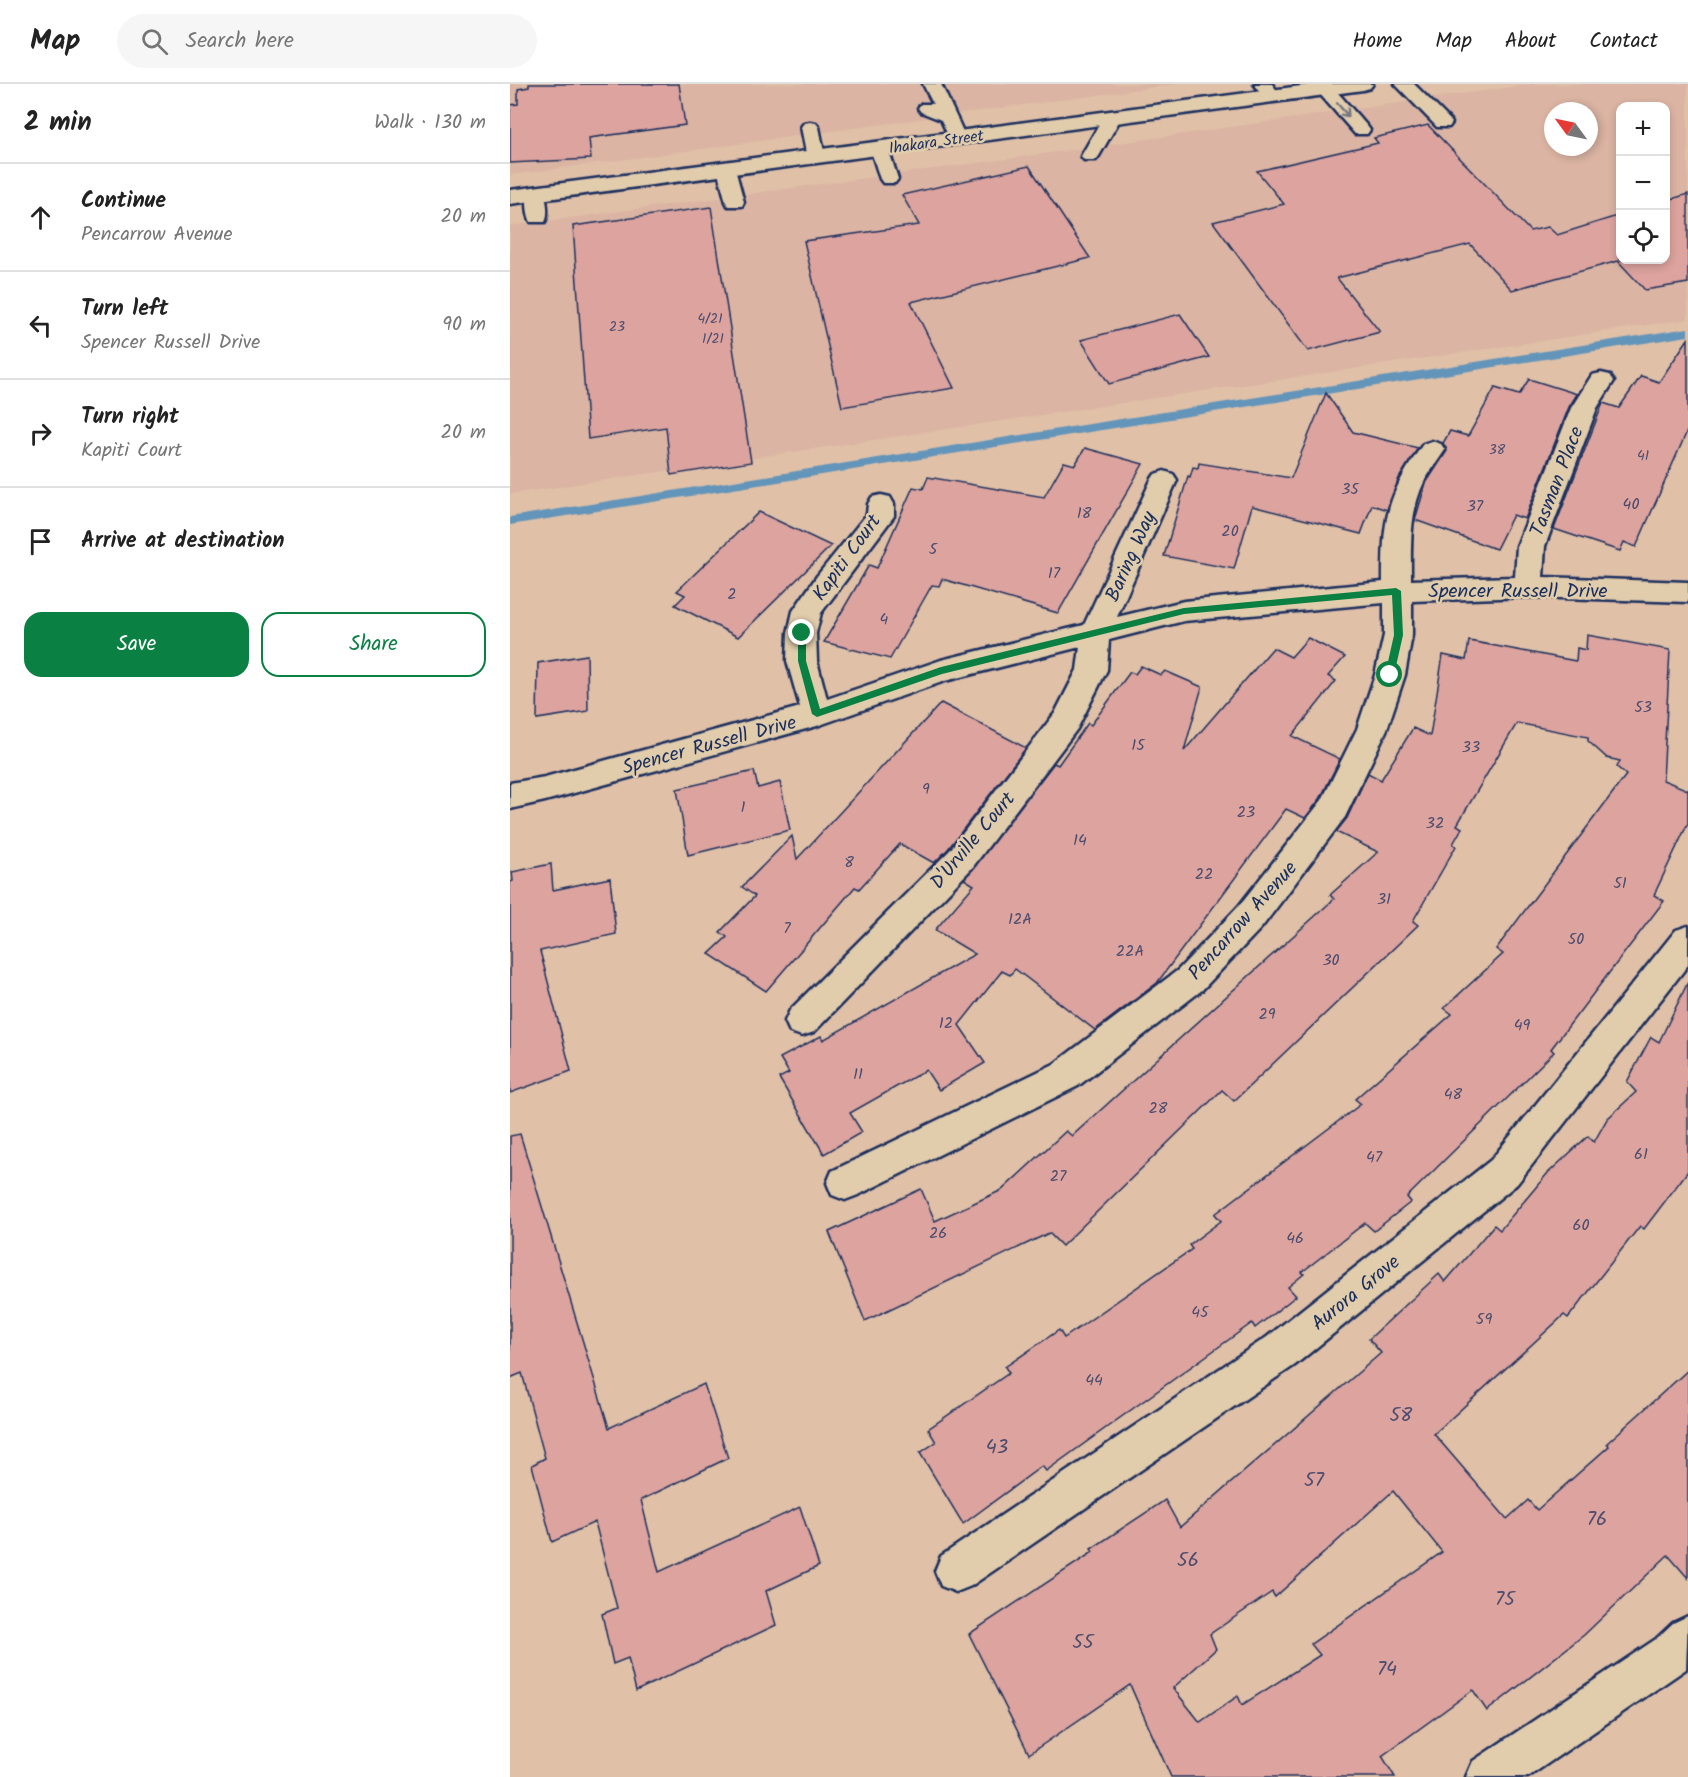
<!DOCTYPE html>
<html lang="en">
<head>
<meta charset="utf-8">
<style>
	body { margin:0; font-family:Kalam,sans-serif; background:#f6f6f6; color:#222 }
	.controls { position:absolute; right:18px; top:18px; display:grid; overflow:hidden; border-radius:12px; box-shadow:0 3px 9px #0003 }
	.controls button { width:54px; height:54px; display:grid; place-items:center; padding:0; border:0; border-bottom:2px solid #e0e0e0; background:#fff; color:#222; font:30px sans-serif }
	.compass { position:absolute; left:1034px; top:18px; width:54px; height:54px; border-radius:50%; background:#fff; box-shadow:0 3px 9px #0003; rotate:303deg }
	.stop { position:absolute; width:18px; height:18px; margin:-14px; border:4px solid #0b8043; border-radius:50%; background:#fff }
	.stop.end { background:#0b8043; border-color:#fff; box-shadow:0 2px 6px #0008 }
	.list { margin:0; padding:0; list-style:none }
	h2 { display:flex; justify-content:space-between; align-items:center; height:78px; margin:0; padding:0 24px; font-size:26px }
	h2 small { font-size:20px; font-weight:400; color:#767676 }
	.list li { display:grid; grid-template-columns:39px 1fr auto; gap:18px; align-items:center; box-sizing:border-box; height:108px; padding:0 24px; border-top:2px solid #e0e0e0 }
	.list b { display:block; font-size:22px; white-space:nowrap }
	.list p { margin:0; font-size:20px; white-space:nowrap; color:#767676 }
	.list em { font-size:20px; font-style:normal; color:#767676 }
	.actions { display:flex; gap:12px; padding:18px 24px }
	.actions a { flex:1; padding:14px 0; border:2px solid #0b8043; border-radius:18px; text-align:center; font-size:21px; color:#0b8043 }
	.actions .main { background:#0b8043; color:#fff }
	.icon { flex:none; width:33px; height:33px; fill:none; stroke:currentColor; stroke-width:2; stroke-linecap:round; stroke-linejoin:round }
	.map { position:relative; flex:none; width:1178px; height:1693px; overflow:hidden }
	header { display:flex; align-items:center; gap:36px; box-sizing:border-box; height:84px; padding:0 30px; background:#fff; border-bottom:2px solid #e0e0e0 }
	header strong { font-size:28px }
	nav { display:flex; gap:33px; margin-inline-start:auto; font-size:21px }
	.search { width:420px; height:54px; background:#f6f6f6; display:flex; align-items:center; gap:15px; box-sizing:border-box; padding:0 21px; border-radius:33px; color:#767676; font-size:22px }
	main { display:flex }
	aside { flex:1; background:#fff }
	.map>svg:first-child { display:block }
</style>
</head>
<body>
<header>
<strong>Map</strong>
<div class="search"><svg class="icon" aria-label="search" viewBox="0 0 24 24"><circle cx="10" cy="10" r="6"/><path d="M15 15l6 6"/></svg>Search here</div>
<nav><a>Home</a><a>Map</a><a>About</a><a>Contact</a></nav>
</header>
<main>
<aside>
<h2>2 min<small>Walk · 130 m</small></h2>
<ul class="list">
<li><svg class="icon" aria-label="ahead" viewBox="0 0 24 24"><path d="M12 20V5M6 11l6-6 6 6"/></svg><div><b>Continue</b><p>Pencarrow Avenue</p></div><em>20 m</em></li>
<li><svg class="icon" aria-label="left" viewBox="0 0 24 24"><path d="M17 20v-9H6M10 6l-5 5 5 5"/></svg><div><b>Turn left</b><p>Spencer Russell Drive</p></div><em>90 m</em></li>
<li><svg class="icon" aria-label="right" viewBox="0 0 24 24"><path d="M7 20v-9h11M14 6l5 5-5 5"/></svg><div><b>Turn right</b><p>Kapiti Court</p></div><em>20 m</em></li>
<li><svg class="icon" aria-label="arrive" viewBox="0 0 24 24"><path d="M6 21V4h12l-3 4 3 4H6"/></svg><div><b>Arrive at destination</b></div></li>
</ul>
<div class="actions"><a class="main">Save</a><a>Share</a></div>
</aside>
<div class="map">
<svg width="1178" height="1693" viewBox="0 0 1178 1693">
	<rect width="100%" height="100%" fill="#e0c0a7"/>
	<filter id="ink" filterUnits="userSpaceOnUse"><feTurbulence type="fractalNoise" baseFrequency=".0167" numOctaves="2"/><feDisplacementMap in="SourceGraphic" scale="12" xChannelSelector="R" yChannelSelector="G"/><feConvolveMatrix kernelMatrix="1 2 1 2 8 2 1 2 1" color-interpolation-filters="sRGB"/></filter>
	<g filter="url(#ink)">
		<!-- built -->
		<g fill="#dbb4a3" fill-rule="evenodd">
			<path d="M 0,0 L 667,0 L 0,91 Z"/>
			<path d="M 1022,0 L 1178,0 L 1178,235 L 0,410 L 0,142 L 491,76 ZM 1110,22 L 1156,22 L 1156,176 L 1110,176 ZM 1043,27 L 1079,27 L 1079,63 L 1043,63 Z"/>
		</g>
		<g fill="none" stroke-linecap="round" stroke-linejoin="round">
			<!-- stream -->
			<path fill="#6495ba" fill-rule="evenodd" d="M 1178,244 L 1178,252 L 0,441 L 0,433 Z"/>
		</g>
		<!-- building -->
		<g fill="#dda39e" stroke="#1b2f5e" stroke-width="1.5" fill-rule="evenodd">
			<path d="M 19,0 L 169,0 L 175,41 L 79,54 L 81,75 L 0,79 L 0,21 L 8,20 L 8,5 L 19,3 Z"/>
			<path d="M 918,41 L 1020,147 L 1038,143 L 1047,151 L 1110,131 L 1110,176 L 1155,176 L 1155,117 L 1178,110 L 1178,199 L 1135,206 L 1108,177 L 1002,206 L 960,160 L 827,194 L 870,248 L 798,267 L 703,138 L 774,120 L 747,87 L 868,59 L 864,54 Z"/>
			<path d="M 519,82 L 580,174 L 401,218 L 444,304 L 332,323 L 294,157 L 409,141 L 392,111 Z"/>
			<path d="M 201,123 L 241,378 L 161,391 L 156,343 L 78,355 L 63,142 Z"/>
			<path d="M 670,230 L 699,273 L 599,300 L 571,256 Z"/>
			<path d="M 1178,255 L 1178,345 L 1126,463 L 1114,458 L 1110,467 L 1044,445 L 1093,319 L 1109,324 L 1131,292 L 1149,298 Z"/>
			<path d="M 1019,295 L 1067,310 L 1059,323 L 1015,435 L 1003,431 L 986,465 L 905,436 L 916,399 L 937,367 L 933,359 L 940,347 L 958,352 L 985,304 L 1009,311 Z"/>
			<path d="M 816,309 L 843,348 L 908,364 L 889,394 L 877,426 L 862,421 L 851,450 L 742,422 L 724,485 L 654,472 L 678,392 L 680,393 L 683,383 L 688,384 L 689,379 L 781,394 Z"/>
			<path d="M 575,364 L 633,380 L 548,529 L 432,495 L 429,502 L 422,501 L 380,575 L 314,558 L 359,481 L 367,484 L 403,403 L 413,405 L 418,393 L 534,413 L 554,378 L 565,381 Z"/>
			<path d="M 249,428 L 321,462 L 228,553 L 165,521 L 175,511 L 167,507 Z"/>
			<path d="M 1077,551 L 1160,566 L 1153,696 L 1178,706 L 1178,739 L 1144,811 L 1154,817 L 1041,965 L 1044,968 L 897,1113 L 901,1118 L 864,1147 L 855,1139 L 792,1188 L 794,1190 L 778,1203 L 786,1212 L 745,1244 L 742,1239 L 536,1387 L 532,1382 L 453,1440 L 410,1369 L 426,1358 L 418,1345 L 499,1289 L 495,1283 L 549,1246 L 554,1254 L 682,1165 L 679,1161 L 711,1137 L 705,1130 L 851,1020 L 845,1015 L 942,930 L 934,924 L 993,870 L 986,865 L 1116,691 L 1107,683 L 1110,677 L 1097,674 L 1078,657 L 1078,653 L 1007,639 L 947,741 L 952,744 L 943,760 L 946,762 L 903,837 L 908,841 L 724,1017 L 712,1006 L 552,1162 L 539,1149 L 355,1237 L 319,1148 L 411,1105 L 425,1137 L 492,1106 L 556,1047 L 562,1052 L 824,815 L 820,811 L 868,768 L 826,748 L 837,734 L 858,689 L 871,696 L 903,644 L 920,652 L 933,571 L 956,576 L 959,557 L 1066,577 L 1067,564 L 1076,566 Z"/>
			<path d="M 798,554 L 835,573 L 818,592 L 826,597 L 782,652 L 830,675 L 810,715 L 795,734 L 776,725 L 647,899 L 585,946 L 505,885 L 500,891 L 492,887 L 449,941 L 475,979 L 429,1006 L 416,986 L 340,1029 L 352,1048 L 314,1070 L 269,994 L 279,989 L 270,974 L 311,952 L 313,956 L 465,870 L 425,846 L 464,801 L 454,795 L 544,679 L 548,681 L 578,639 L 581,641 L 620,588 L 625,590 L 631,582 L 651,591 L 655,587 L 692,603 L 674,667 L 763,564 L 781,573 Z"/>
			<path d="M 77,571 L 78,627 L 27,635 L 28,579 Z"/>
			<path d="M 431,619 L 516,664 L 438,765 L 424,779 L 390,760 L 349,805 L 345,803 L 256,907 L 199,870 L 217,853 L 210,848 L 245,812 L 232,803 L 282,752 L 287,775 Z"/>
			<path d="M 244,687 L 248,704 L 270,698 L 280,746 L 178,771 L 167,705 Z"/>
			<path d="M 41,780 L 43,806 L 100,794 L 106,850 L 30,867 L 61,987 L 0,1009 L 0,798 L 3,797 L 2,788 Z"/>
			<path d="M 1178,898 L 1178,1087 L 1134,1145 L 1130,1142 L 1058,1234 L 1054,1231 L 924,1350 L 997,1435 L 1018,1416 L 1027,1426 L 1099,1362 L 1097,1359 L 1178,1286 L 1178,1494 L 1158,1471 L 1074,1551 L 977,1627 L 963,1606 L 872,1672 L 885,1693 L 661,1693 L 620,1601 L 519,1670 L 459,1550 L 583,1468 L 581,1465 L 655,1416 L 670,1443 L 871,1269 L 859,1255 L 929,1190 L 935,1198 L 984,1141 L 990,1146 L 1037,1090 L 1078,1052 L 1084,1058 L 1097,1035 L 1126,1008 L 1117,998 L 1141,953 L 1149,958 ZM 883,1407 L 932,1468 L 801,1560 L 810,1571 L 732,1621 L 728,1612 L 690,1638 L 663,1604 L 706,1565 L 700,1550 L 762,1508 L 765,1513 Z"/>
			<path d="M 10,1050 L 99,1344 L 194,1300 L 218,1374 L 131,1416 L 149,1488 L 290,1423 L 309,1482 L 256,1507 L 266,1541 L 126,1607 L 118,1574 L 103,1580 L 92,1530 L 107,1524 L 85,1438 L 42,1458 L 22,1381 L 35,1374 L 12,1289 L 0,1294 L 0,1052 Z"/>
		</g>
		<g fill="none" stroke-linecap="round" stroke-linejoin="round">
			<defs>
				<g id="service">
					<path d="M 413,0 L 431,0 L 456,54 L 453,58 L 441,58 L 431,36 L 411,28 L 408,24 L 411,20 L 423,20 Z"/>
					<path d="M 744,0 L 762,0 L 771,12 L 768,16 L 756,16 Z"/>
					<path d="M 815,0 L 821,1 L 857,42 L 860,46 L 857,50 L 845,50 L 809,9 L 806,5 L 809,1 Z"/>
					<path d="M 885,0 L 904,0 L 939,35 L 942,39 L 939,43 L 927,43 Z"/>
					<path d="M 602,29 L 608,30 L 611,34 L 589,72 L 586,76 L 574,76 L 571,72 L 593,34 L 596,30 Z"/>
					<path d="M 300,38 L 306,39 L 309,43 L 315,73 L 312,77 L 300,77 L 297,73 L 291,43 L 294,39 Z"/>
					<path d="M 369,59 L 375,60 L 378,64 L 388,95 L 385,99 L 373,99 L 370,95 L 360,64 L 363,60 Z"/>
					<path d="M 216,80 L 222,81 L 225,85 L 234,118 L 232,122 L 218,122 L 216,118 L 207,85 L 210,81 Z"/>
					<path d="M 26,105 L 32,106 C 37,113 39,131 35,138 L 21,138 C 17,131 15,113 20,106 Z"/>
				</g>
				<g id="minor">
					<path d="M 806,0 L 863,0 L 860,4 L 853,6 L 0,120 L 0,106 Z"/>
					<path d="M 1091,289 L 1100,291 L 1104,297 L 1087,324 L 1035,462 L 1033,493 L 1178,498 L 1178,518 L 1018,513 L 902,517 L 902,551 L 895,591 L 877,645 L 835,733 L 752,843 L 692,906 L 568,1002 L 348,1111 L 335,1116 L 322,1111 L 317,1099 L 322,1087 L 544,980 L 668,886 L 728,823 L 812,716 L 847,645 L 865,591 L 874,551 L 874,519 L 674,537 L 599,556 L 597,586 L 567,645 L 462,784 L 304,948 L 292,952 L 280,948 L 275,937 L 280,926 L 440,766 L 545,629 L 567,586 L 570,563 L 435,597 L 307,642 L 35,717 L 0,725 L 0,699 L 35,693 L 290,623 L 277,577 L 278,549 L 283,527 L 307,492 L 357,430 L 358,420 L 362,413 L 371,411 L 380,413 L 384,420 L 384,432 L 311,529 L 306,549 L 307,577 L 317,615 L 431,576 L 574,541 L 641,396 L 645,390 L 654,387 L 663,390 L 667,396 L 607,533 L 674,517 L 873,498 C 873,434 876,414 913,360 L 922,357 L 931,360 L 935,366 C 928,377 920,387 914,398 C 899,429 901,463 901,496 L 1005,493 L 1007,462 L 1061,324 L 1082,291 Z"/>
					<path d="M 1178,842 L 1178,881 L 1007,1100 L 785,1281 L 461,1502 L 446,1508 L 431,1502 L 425,1487 L 431,1472 L 757,1253 L 981,1076 L 1166,846 Z"/>
					<path d="M 1178,1532 L 1176,1585 L 1018,1693 L 956,1693 L 963,1677 L 1146,1555 L 1163,1539 Z"/>
				</g>
			</defs>
			<!-- service casing -->
			<use href="#service" stroke="#1b2f5e" stroke-width="5"/>
			<!-- minor casing -->
			<use href="#minor" stroke="#1b2f5e" stroke-width="5"/>
			<!-- service -->
			<use href="#service" fill="#e1ccab" fill-rule="evenodd"/>
			<!-- minor -->
			<use href="#minor" fill="#e1ccab" fill-rule="evenodd"/>
		</g>
		<!-- one-way arrows -->
		<defs><path id="oneway-shaft" d="M-6 0H5M1.5-3L5.5 0L1.5 3" fill="none" stroke-width="1.6" stroke-linecap="round" stroke-linejoin="round" transform="scale(1.5)"/></defs>
		<use stroke="#747681" href="#oneway-shaft" transform="translate(833 26) rotate(49)"/>
	</g>
	<!-- route -->
	<path fill="#0b8043" d="M 886,504 L 891,507 L 893,551 L 884,591 L 880,595 L 875,591 L 884,551 L 882,511 L 674,530 L 432,590 L 307,633 L 302,630 L 288,577 L 288,549 L 292,545 L 296,549 L 296,577 L 310,625 L 431,583 L 674,524 Z"/>
	<g text-anchor="middle" stroke-width="5" stroke-linejoin="round" paint-order="stroke">
		<!-- far-number labels -->
		<g font-size="14" fill="#4c4c6e">
			<text x="200" y="239">4/21</text>
			<text x="107" y="247">23</text>
			<text x="203" y="259">1/21</text>
			<text x="987" y="370">38</text>
			<text x="1133" y="376">41</text>
		</g>
		<!-- far-street labels -->
		<g font-size="16" fill="#1b2f5e" stroke="#e1ccab">
			<text transform="translate(426 57) rotate(-8)" y="6">Ihakara Street</text>
		</g>
		<!-- number labels -->
		<g font-size="16" fill="#4c4c6e">
			<text x="840" y="410">35</text>
			<text x="1121" y="425">40</text>
			<text x="965" y="427">37</text>
			<text x="574" y="434">18</text>
			<text x="720" y="452">20</text>
			<text x="423" y="470">5</text>
			<text x="544" y="494">17</text>
			<text x="222" y="515">2</text>
			<text x="374" y="540">4</text>
			<text x="1133" y="628">53</text>
			<text x="628" y="666">15</text>
			<text x="961" y="668">33</text>
			<text x="416" y="710">9</text>
			<text x="233" y="728">1</text>
			<text x="736" y="733">23</text>
			<text x="925" y="744">32</text>
			<text x="570" y="761">14</text>
			<text x="339" y="783">8</text>
			<text x="694" y="795">22</text>
			<text x="1110" y="804">51</text>
			<text x="874" y="820">31</text>
			<text x="510" y="840">12A</text>
			<text x="277" y="849">7</text>
			<text x="1066" y="860">50</text>
			<text x="620" y="872">22A</text>
			<text x="821" y="881">30</text>
			<text x="757" y="935">29</text>
			<text x="436" y="944">12</text>
			<text x="1012" y="946">49</text>
			<text x="348" y="995">11</text>
			<text x="943" y="1015">48</text>
			<text x="648" y="1029">28</text>
			<text x="1131" y="1075">61</text>
			<text x="864" y="1078">47</text>
			<text x="548" y="1097">27</text>
			<text x="1071" y="1146">60</text>
			<text x="428" y="1154">26</text>
			<text x="785" y="1159">46</text>
			<text x="690" y="1233">45</text>
			<text x="974" y="1240">59</text>
			<text x="584" y="1301">44</text>
		</g>
		<!-- street labels -->
		<g font-size="20" fill="#1b2f5e" stroke="#e1ccab">
			<text transform="translate(1046 397) rotate(-69)" y="7">Tasman Place</text>
			<text transform="translate(620 472) rotate(-66)" y="7">Baring Way</text>
			<text transform="translate(336 473) rotate(-54)" y="7">Kapiti Court</text>
			<text x="1008" y="513">Spencer Russell Drive</text>
			<text transform="translate(199 660) rotate(-15)" y="7">Spencer Russell Drive</text>
			<text transform="translate(462 756) rotate(-50)" y="7">D'Urville Court</text>
			<text transform="translate(732 836) rotate(-48)" y="7">Pencarrow Avenue</text>
			<text transform="translate(845 1208) rotate(-39)" y="7">Aurora Grove</text>
		</g>
		<!-- near-number labels -->
		<g font-size="20" fill="#4c4c6e">
			<text x="891" y="1337">58</text>
			<text x="487" y="1369">43</text>
			<text x="804" y="1402">57</text>
			<text x="1087" y="1441">76</text>
			<text x="678" y="1482">56</text>
			<text x="995" y="1521">75</text>
			<text x="573" y="1564">55</text>
			<text x="877" y="1591">74</text>
		</g>
	</g>
</svg>
<div class="controls">
<button>+</button>
<button>−</button>
<button><svg class="icon" aria-label="locate" viewBox="0 0 24 24"><circle cx="12" cy="12" r="6"/><path d="M12 2v4M12 18v4M2 12h4M18 12h4"/></svg></button>
</div>
<svg class="compass" viewBox="-18 -18 36 36"><path d="M0-13l5 13h-10z" fill="#e53935"/><path d="M0 13l5-13h-10z" fill="#767676"/></svg>
<div class="stop" style="left:880px;top:591px"></div>
<div class="stop end" style="left:292px;top:549px"></div>
</div>
</main>
</body>
</html>
